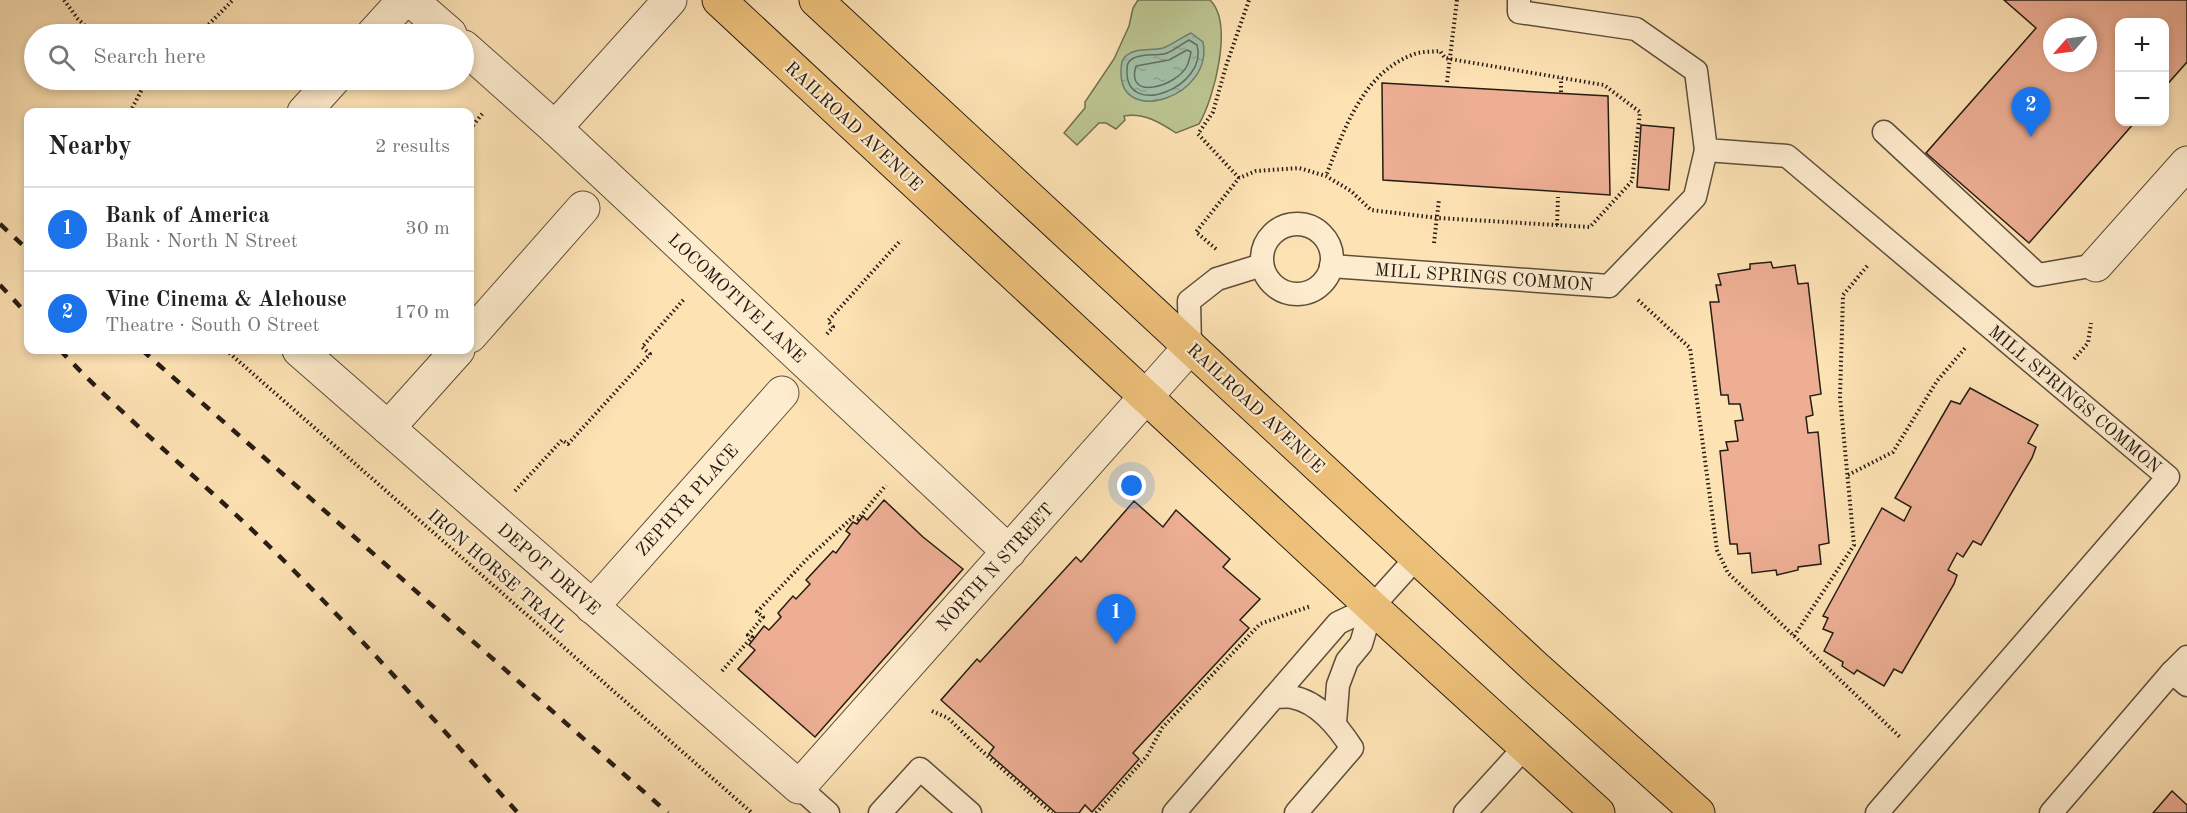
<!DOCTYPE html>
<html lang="en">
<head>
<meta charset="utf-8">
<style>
	body { margin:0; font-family:"Old Standard TT",serif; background:#f2f2f2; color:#222 }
	.controls { position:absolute; right:18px; top:18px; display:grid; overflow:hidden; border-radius:12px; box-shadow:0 3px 9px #0003 }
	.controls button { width:54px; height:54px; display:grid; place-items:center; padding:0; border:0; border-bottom:2px solid #e0e0e0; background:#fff; color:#222; font:30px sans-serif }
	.compass { position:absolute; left:2043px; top:18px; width:54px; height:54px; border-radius:50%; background:#fff; box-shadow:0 3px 9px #0003; rotate:242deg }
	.you { position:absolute; left:1132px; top:486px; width:21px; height:21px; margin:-15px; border:4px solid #fff; border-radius:50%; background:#1a73e8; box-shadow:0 0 0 9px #1a73e833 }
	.badge { display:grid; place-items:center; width:39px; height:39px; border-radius:50%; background:#1a73e8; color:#fff; font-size:20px; font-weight:700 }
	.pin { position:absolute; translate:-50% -50px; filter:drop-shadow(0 2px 3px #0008) }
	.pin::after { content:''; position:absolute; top:32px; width:21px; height:18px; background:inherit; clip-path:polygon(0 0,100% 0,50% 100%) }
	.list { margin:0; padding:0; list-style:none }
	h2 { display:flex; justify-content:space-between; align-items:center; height:78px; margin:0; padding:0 24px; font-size:26px }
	h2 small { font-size:20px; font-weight:400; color:#767676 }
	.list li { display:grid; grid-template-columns:39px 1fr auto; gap:18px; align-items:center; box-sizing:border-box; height:84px; padding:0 24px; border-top:2px solid #e0e0e0 }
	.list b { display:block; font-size:22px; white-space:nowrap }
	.list p { margin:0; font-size:20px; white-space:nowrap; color:#767676 }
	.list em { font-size:20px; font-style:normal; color:#767676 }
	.icon { flex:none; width:33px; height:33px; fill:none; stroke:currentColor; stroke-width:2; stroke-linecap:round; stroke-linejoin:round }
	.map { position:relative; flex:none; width:2187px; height:813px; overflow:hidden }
	.search { position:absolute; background:#fff; box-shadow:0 3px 9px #0003; left:24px; top:24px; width:450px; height:66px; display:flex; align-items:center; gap:15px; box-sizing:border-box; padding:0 21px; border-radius:33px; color:#767676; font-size:22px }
	.panel { position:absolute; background:#fff; box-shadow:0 3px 9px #0003; left:24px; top:108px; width:450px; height:246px; border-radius:12px }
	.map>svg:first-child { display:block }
</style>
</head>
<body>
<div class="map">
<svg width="2187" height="813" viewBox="0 0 2187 813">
	<defs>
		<pattern id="water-ripples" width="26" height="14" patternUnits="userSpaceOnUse" patternTransform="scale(1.5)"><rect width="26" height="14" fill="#a1bfa7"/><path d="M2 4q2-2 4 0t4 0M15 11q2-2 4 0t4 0" fill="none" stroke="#8aa48f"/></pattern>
	</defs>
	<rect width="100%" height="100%" fill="#fde2b4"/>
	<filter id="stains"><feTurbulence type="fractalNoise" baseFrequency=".00333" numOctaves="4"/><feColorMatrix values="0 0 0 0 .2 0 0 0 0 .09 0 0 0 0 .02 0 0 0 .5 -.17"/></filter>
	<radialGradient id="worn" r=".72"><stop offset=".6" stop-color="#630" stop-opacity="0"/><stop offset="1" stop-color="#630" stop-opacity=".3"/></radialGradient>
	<!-- green -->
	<path fill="#bbc490" stroke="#707052" stroke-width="1.5" d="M 1138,0 L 1210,0 C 1234,23 1214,99 1199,124 L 1176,133 C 1161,123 1143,112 1124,116 L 1125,120 L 1116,129 L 1106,123 L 1099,123 L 1077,145 L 1064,133 L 1085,108 L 1085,102 L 1114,59 L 1129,26 L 1133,8 Z"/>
	<!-- water -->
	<path fill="url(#water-ripples)" stroke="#707e6c" stroke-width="1.5" d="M 1191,33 L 1203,42 C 1214,97 1120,127 1121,72 C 1121,66 1121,59 1127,55 C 1137,47 1151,51 1163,48 C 1170,46 1184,36 1191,33 Z"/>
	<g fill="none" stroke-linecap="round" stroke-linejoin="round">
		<!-- shore -->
		<g stroke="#646e5d" stroke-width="1.5">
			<path d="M 1189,40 L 1197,45 C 1209,86 1126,120 1127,71 C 1127,66 1127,62 1132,59 C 1142,53 1154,56 1164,54 C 1173,52 1181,44 1189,40 Z"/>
			<path d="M 1187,50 L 1191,52 C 1190,57 1189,62 1187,66 C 1177,86 1125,102 1136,66 L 1169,60 Z"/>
		</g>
	</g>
	<!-- building -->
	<g fill="#edae94" stroke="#261c13" stroke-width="1.5" fill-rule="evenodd">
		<path d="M 2004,0 L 2187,0 L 2187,62 L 2164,88 L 2164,22 L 2120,22 L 2120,122 L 2135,122 L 2029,243 L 1926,153 L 2036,28 ZM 2052,27 L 2088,27 L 2088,63 L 2052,63 Z"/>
		<path d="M 1382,83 L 1608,96 L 1610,195 L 1383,180 Z"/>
		<path d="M 1641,125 L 1674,128 L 1669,190 L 1637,187 Z"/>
		<path d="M 1771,262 L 1773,268 L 1795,265 L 1798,284 L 1808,283 L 1821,394 L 1810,396 L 1813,415 L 1806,417 L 1808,433 L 1818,432 L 1829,543 L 1819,545 L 1821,564 L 1798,567 L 1798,570 L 1777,575 L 1776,570 L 1752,573 L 1750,553 L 1738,554 L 1737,544 L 1730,544 L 1720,451 L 1728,450 L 1726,442 L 1738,441 L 1735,421 L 1743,420 L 1740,404 L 1729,404 L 1728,395 L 1721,395 L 1710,302 L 1719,302 L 1716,285 L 1721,285 L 1718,274 L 1750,269 L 1750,264 Z"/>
		<path d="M 1970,388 L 2038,425 L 2028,443 L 2036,447 L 2032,458 L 1981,545 L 1973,541 L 1963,557 L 1957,553 L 1948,570 L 1957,575 L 1954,584 L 1902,673 L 1894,669 L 1884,686 L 1857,670 L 1854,674 L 1842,666 L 1843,662 L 1824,651 L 1833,633 L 1823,629 L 1828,618 L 1823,616 L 1882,508 L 1904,521 L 1911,507 L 1895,498 L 1951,401 L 1960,404 Z"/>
		<path d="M 884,500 L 923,537 L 963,569 L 815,737 L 738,669 L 755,650 L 749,645 L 764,626 L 769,630 L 781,617 L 778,613 L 793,596 L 796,599 L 810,584 L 806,580 L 833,551 L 836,553 L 850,534 L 846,531 L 853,522 L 857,524 L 863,516 L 867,520 Z"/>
		<path d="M 1134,501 L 1163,527 L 1176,510 L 1230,559 L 1223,567 L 1260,599 L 1240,620 L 1249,628 L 1133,753 L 1139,759 L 1092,812 L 1085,805 L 1079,813 L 1056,813 L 989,754 L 994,747 L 941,700 L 977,659 L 980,662 L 1076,557 L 1081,562 Z"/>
		<path d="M 2172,791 L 2187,805 L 2187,813 L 2153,813 Z"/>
	</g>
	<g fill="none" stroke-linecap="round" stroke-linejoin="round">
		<defs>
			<g id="lane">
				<path d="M 1519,0 L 1519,12 L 1636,29 L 1696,71 L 1706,150 L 1787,156 L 2168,477 L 1877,813"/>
				<path d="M 1884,132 L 2038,275 L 2096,265"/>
				<circle cx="1297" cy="259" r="35"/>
				<path d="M 1331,266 L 1609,286 L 1695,197 L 1706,150"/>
				<path d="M 1190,347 L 1189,301 L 1217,279 L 1262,265"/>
				<path d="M 2172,672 L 2187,657"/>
				<path d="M 1274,697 L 1338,623 L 1372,607 L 1417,557"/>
				<path d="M 1335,723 L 1338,685 L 1347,661 L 1361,644 L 1372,607"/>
				<path d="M 799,787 L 828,813"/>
				<path d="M 880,813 L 920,769 L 970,813"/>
				<path d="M 1174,813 L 1274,697 C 1280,697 1287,696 1292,697 C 1319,702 1338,727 1352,748 L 1296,813"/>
				<path d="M 1465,813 L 1525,747"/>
				<path d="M 2051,813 L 2172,672 L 2187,685"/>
			</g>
			<g id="street">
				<path d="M 411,0 L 450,34"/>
				<path d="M 373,34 L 404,0"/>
				<path d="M 464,47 L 555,128 L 1009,552"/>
				<path d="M 304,112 L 333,80"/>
				<path d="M 555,128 L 670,0"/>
				<path d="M 2096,265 L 2187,163"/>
				<path d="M 470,336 L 583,208"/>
				<path d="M 299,350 L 799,787 L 1190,347"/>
				<path d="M 388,428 L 458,350"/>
				<path d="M 592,607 L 782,393"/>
			</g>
			<g id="primary">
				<path d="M 719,0 L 1372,607 L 1598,813"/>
				<path d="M 816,0 L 1534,666 L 1698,813"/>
			</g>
		</defs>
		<!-- lane casing -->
		<use href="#lane" stroke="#5c4e3b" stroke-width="25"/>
		<!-- street casing -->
		<use href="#street" stroke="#5c4e3b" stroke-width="35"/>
		<!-- primary casing -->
		<use href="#primary" stroke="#261c13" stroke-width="35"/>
		<!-- path -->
		<g stroke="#261c13" stroke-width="4" stroke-dasharray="1.5 3" stroke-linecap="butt">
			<path d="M 64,0 L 78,19 L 94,34"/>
			<path d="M 187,34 L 189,34"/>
			<path d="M 199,34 L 233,0"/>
			<path d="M 1447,82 L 1457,0"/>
			<path d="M 1561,92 L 1561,78"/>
			<path d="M 130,112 L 147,80"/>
			<path d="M 470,129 L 483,113"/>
			<path d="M 1239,178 L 1198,134 L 1213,112 L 1226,66 L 1249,0"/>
			<path d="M 1557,225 L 1558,197"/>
			<path d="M 1434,243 L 1439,199"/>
			<path d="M 1216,249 L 1196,232 L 1239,178 L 1256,171 L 1299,168 L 1326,176 L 1351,191 L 1371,210 L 1438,218 L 1590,227 L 1632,181 L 1640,112 L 1604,85 L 1450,59 L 1445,58 L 1440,51 C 1431,52 1420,51 1412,55 C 1362,74 1344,130 1326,176"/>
			<path d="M 1638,300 L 1690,348 L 1717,550 L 1728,573 L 1901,738"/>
			<path d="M 827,334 L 833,327 L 828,321 L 901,240"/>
			<path d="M 226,350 L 752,813"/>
			<path d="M 2074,359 L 2088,343 L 2091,323"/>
			<path d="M 1848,475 L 1893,452 L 1937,381 L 1966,347"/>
			<path d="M 515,491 L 562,440 L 568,444 L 650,354 L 642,347 L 685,298"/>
			<path d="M 1794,636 L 1854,545 L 1840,397 L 1843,295 L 1868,265"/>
			<path d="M 722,671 L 752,637 L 748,635 L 763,617 L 757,612 L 808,558 L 853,517 L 858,519 L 886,485"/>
			<path d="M 932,711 L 948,718 L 982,751 L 1052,813"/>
			<path d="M 1096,813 L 1147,756 L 1162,728 L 1260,624 L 1311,606"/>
		</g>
		<!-- lane -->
		<use href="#lane" stroke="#feecce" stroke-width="22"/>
		<!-- street -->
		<use href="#street" stroke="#feecce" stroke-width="33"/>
		<!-- primary -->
		<use href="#primary" stroke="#eec17a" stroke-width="33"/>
		<!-- rail -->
		<g stroke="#261c13" stroke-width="4.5" stroke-dasharray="10 10" stroke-linecap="butt">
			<path d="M 0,224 L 28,250"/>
			<path d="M 0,285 L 28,315"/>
			<path d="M 60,350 C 126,420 201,480 269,546 C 356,631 437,723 518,813"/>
			<path d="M 142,350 L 668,813"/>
		</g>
	</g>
	<g text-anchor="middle" stroke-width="4.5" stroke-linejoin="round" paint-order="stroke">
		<!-- street labels -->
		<g font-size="18" fill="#261c13" stroke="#feecce">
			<text transform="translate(854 126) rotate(43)" y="6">RAILROAD AVENUE</text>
			<text transform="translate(1484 277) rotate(4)" y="6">MILL SPRINGS COMMON</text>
			<text transform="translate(737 298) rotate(43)" y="6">LOCOMOTIVE LANE</text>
			<text transform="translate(2075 399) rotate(40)" y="6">MILL SPRINGS COMMON</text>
			<text transform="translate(1256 408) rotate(43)" y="6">RAILROAD AVENUE</text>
			<text transform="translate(687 500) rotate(-48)" y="6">ZEPHYR PLACE</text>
			<text transform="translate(995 567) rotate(-48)" y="6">NORTH N STREET</text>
			<text transform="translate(549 569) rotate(41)" y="6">DEPOT DRIVE</text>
			<text transform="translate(498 571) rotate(41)" y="6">IRON HORSE TRAIL</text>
		</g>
	</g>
	<rect width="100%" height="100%" filter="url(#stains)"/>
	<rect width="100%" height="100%" fill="url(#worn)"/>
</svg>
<div class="controls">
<button>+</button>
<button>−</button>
</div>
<svg class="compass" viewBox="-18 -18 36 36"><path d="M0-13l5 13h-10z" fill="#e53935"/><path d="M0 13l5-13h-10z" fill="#767676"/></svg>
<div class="you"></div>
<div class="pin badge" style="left:1116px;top:644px">1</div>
<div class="pin badge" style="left:2031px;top:137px">2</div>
<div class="search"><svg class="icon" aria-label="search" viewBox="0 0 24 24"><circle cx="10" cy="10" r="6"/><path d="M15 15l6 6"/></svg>Search here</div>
<section class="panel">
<h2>Nearby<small>2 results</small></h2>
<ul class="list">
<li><span class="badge">1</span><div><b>Bank of America</b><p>Bank · North N Street</p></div><em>30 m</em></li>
<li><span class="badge">2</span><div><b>Vine Cinema &amp; Alehouse</b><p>Theatre · South O Street</p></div><em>170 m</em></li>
</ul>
</section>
</div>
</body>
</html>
